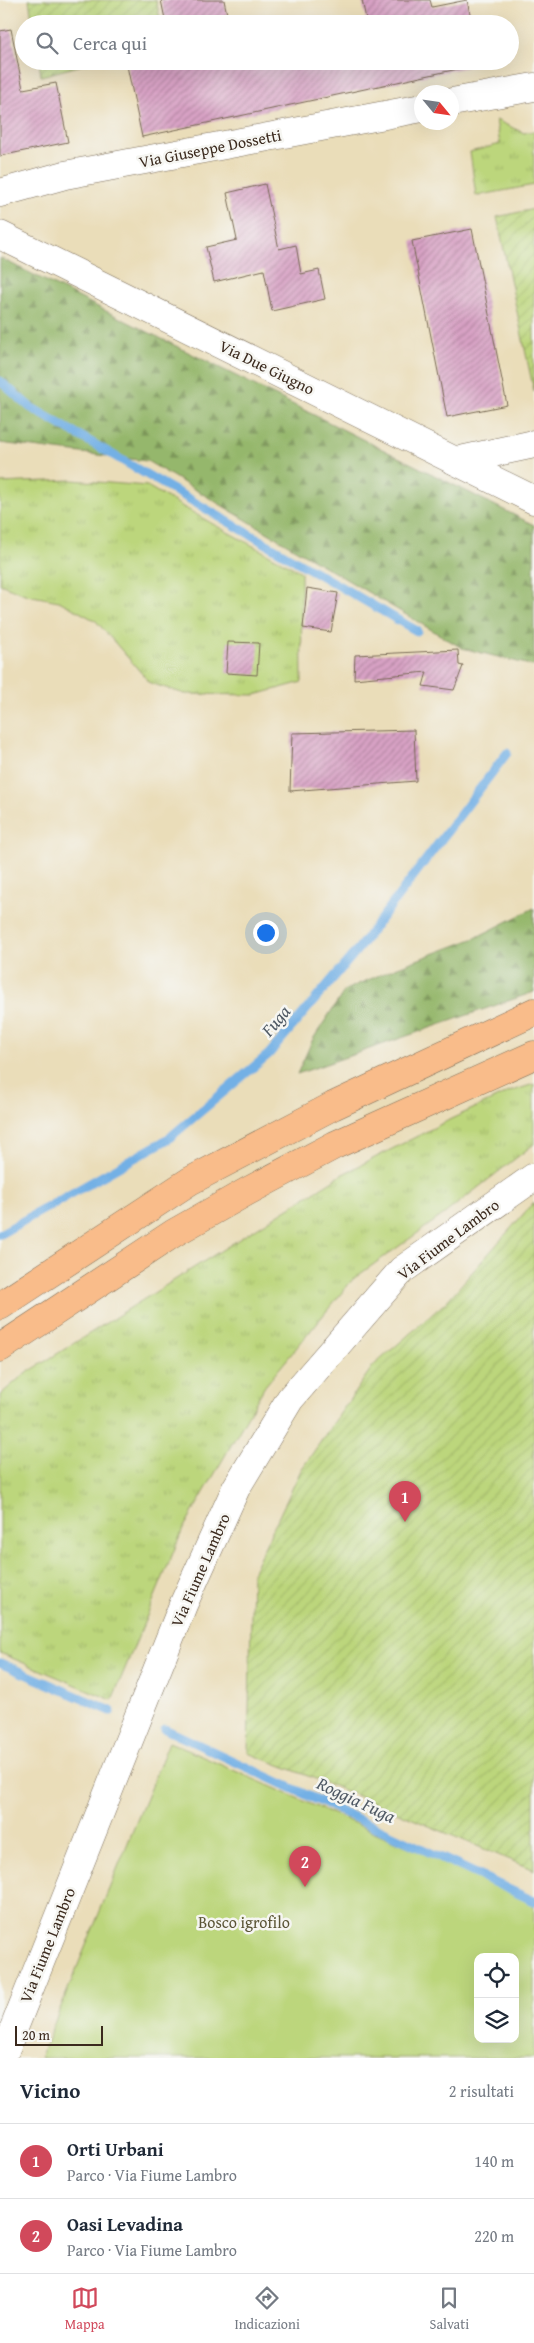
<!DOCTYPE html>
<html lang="it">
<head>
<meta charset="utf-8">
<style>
	body { margin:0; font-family:"Gentium Book Plus",serif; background:#f2f2f3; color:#1f2937 }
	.controls { position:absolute; right:15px; bottom:15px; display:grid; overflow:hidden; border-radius:10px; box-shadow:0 5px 20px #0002 }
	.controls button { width:45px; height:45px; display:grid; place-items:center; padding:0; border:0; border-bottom:1px solid #e0e1e3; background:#fff; color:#1f2937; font:25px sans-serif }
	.compass { position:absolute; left:414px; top:85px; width:45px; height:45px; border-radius:50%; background:#fff; box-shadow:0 5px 20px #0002; rotate:119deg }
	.scale { position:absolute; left:15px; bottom:12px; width:88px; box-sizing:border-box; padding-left:5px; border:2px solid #3b2a1e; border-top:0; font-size:14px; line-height:18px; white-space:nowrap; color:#3b2a1e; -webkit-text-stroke:4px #f6f6f2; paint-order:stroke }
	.you { position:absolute; left:265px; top:932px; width:18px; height:18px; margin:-12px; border:4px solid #fff; border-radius:50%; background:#1a73e8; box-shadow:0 0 0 8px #1a73e833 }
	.badge { display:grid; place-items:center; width:32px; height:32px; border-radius:50%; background:#d1495b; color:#fff; font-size:16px; font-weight:700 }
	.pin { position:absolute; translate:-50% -41px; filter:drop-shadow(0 1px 2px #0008) }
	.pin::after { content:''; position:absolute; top:26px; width:18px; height:15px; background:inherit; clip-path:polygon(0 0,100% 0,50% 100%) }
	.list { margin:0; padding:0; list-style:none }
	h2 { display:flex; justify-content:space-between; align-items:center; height:65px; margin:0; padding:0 20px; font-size:21px }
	h2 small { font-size:16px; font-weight:400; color:#747a83 }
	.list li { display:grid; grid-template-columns:32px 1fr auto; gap:15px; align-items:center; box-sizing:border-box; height:75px; padding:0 20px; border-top:1px solid #e0e1e3 }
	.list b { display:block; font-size:19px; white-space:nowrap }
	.list p { margin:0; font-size:16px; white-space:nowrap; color:#747a83 }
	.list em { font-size:16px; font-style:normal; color:#747a83 }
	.icon { flex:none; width:28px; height:28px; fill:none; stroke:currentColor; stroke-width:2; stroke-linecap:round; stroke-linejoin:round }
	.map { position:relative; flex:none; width:534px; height:2058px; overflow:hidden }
	.search { position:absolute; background:#fff; box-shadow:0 5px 20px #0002; left:15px; right:15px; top:15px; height:55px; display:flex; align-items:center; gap:12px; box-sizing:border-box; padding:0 18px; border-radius:28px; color:#747a83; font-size:19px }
	.sheet { height:215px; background:#fff }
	nav { display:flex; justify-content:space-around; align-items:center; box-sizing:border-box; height:70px; border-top:1px solid #e0e1e3; background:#fff; font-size:14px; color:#747a83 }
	nav a { display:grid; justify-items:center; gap:2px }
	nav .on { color:#d1495b }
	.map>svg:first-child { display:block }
</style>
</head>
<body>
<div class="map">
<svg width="534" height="2058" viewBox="0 0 534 2058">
	<defs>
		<pattern id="grass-tufts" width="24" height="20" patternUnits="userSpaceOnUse" patternTransform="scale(1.25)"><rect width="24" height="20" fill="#bcd67c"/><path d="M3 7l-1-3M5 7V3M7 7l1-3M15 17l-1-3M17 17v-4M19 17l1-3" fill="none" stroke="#a2b86b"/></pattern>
		<pattern id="forest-firs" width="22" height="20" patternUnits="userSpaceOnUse" patternTransform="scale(1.25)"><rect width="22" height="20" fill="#95b76c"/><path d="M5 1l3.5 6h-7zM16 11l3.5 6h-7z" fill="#7b9558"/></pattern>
		<pattern id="garden-furrows" width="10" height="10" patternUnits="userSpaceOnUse" patternTransform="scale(1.25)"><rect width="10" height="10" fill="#bcd67c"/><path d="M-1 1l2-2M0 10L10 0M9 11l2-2" fill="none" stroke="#a2b86b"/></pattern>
		<pattern id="building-hatch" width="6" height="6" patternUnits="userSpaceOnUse" patternTransform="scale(1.25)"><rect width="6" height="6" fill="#d8a2c5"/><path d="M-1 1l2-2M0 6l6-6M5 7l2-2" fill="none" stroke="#b0849f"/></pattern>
	</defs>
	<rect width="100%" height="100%" fill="#f6f6f2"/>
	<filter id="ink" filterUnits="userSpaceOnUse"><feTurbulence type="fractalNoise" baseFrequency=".02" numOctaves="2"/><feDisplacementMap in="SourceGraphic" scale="10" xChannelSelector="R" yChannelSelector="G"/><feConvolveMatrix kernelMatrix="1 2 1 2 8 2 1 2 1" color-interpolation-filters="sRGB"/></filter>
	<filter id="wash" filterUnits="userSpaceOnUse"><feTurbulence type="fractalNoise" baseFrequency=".0096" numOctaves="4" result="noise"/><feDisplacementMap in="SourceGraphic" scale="20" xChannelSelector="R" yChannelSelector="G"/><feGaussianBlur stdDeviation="1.12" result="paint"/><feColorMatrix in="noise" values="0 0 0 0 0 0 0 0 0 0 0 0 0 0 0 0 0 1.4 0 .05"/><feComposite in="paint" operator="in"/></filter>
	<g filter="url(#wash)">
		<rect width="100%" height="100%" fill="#eaddb9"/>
		<!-- grass -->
		<g fill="url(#grass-tufts)" stroke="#7c804d">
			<path d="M 496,120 L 524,133 L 534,131 L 534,185 L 476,196 L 470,152 L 500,144 Z"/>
			<path d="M 72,480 L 147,486 L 211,523 L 301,572 L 302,682 L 255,695 L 185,694 L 150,683 L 96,621 L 59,601 L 27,595 L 0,584 L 0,483 Z"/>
			<path d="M 534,1084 L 534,1144 L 443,1215 L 353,1279 L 265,1386 L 183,1529 L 112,1700 L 0,1653 L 0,1395 L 22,1376 L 341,1175 L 451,1119 L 509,1092 Z"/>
		</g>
		<!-- forest -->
		<g fill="url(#forest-firs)" stroke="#687045">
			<path d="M 0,258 L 534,525 L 534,666 L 462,648 L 147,461 L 0,443 Z"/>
			<path d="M 534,908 L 534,992 L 297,1074 L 313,1039 L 345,990 L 398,967 L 475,938 Z"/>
		</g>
		<!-- park -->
		<path fill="#bcd67c" stroke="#7c804d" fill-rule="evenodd" d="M 169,1742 L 534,1902 L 534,2058 L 40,2058 ZM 478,1957 L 515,1957 L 515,2039 L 478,2039 Z"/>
		<!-- garden -->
		<g fill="url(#garden-furrows)" stroke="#7c804d">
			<path d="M 29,0 L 156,0 L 161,24 L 33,24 Z"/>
			<path d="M 39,61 L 97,61 L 41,76 Z"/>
			<path d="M 534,209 L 534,392 L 497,217 Z"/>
			<path d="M 534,1202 L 534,1870 L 339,1788 L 248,1753 L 252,1573 L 301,1470 L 373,1366 L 446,1302 Z"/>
		</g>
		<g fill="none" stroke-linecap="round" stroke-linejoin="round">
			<!-- stream -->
			<g stroke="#73b0e5" stroke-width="9">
				<path d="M 0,381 L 30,407 L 417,631"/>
				<path d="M 0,1234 L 168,1139 L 269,1054 L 358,949 L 507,753"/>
				<path d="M 0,1663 L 111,1711"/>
				<path d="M 165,1729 L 534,1901"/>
			</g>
		</g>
		<g id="blocks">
			<!-- building -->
			<g fill="url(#building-hatch)">
				<path d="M 161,0 L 224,0 L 229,24 L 166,24 Z"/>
				<path d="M 362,0 L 430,0 L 432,7 L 467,0 L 472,24 L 367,24 Z"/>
				<path d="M 11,29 L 23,89 L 56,83 L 68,142 L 0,156 L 0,31 Z"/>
				<path d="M 126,61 L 480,61 L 481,64 L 142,137 Z"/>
				<path d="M 265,184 L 279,249 L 296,245 L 301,274 L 319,270 L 325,299 L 272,311 L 264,270 L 214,282 L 206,247 L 237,240 L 227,193 Z"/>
				<path d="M 472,229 L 507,405 L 447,417 L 412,241 Z"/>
				<path d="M 307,588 L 338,593 L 331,632 L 303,628 Z"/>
				<path d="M 228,642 L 259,643 L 257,675 L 226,673 Z"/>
				<path d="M 458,650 L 459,665 L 463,666 L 454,690 L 423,686 L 427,672 L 354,679 L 355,655 Z"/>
				<path d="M 414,730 L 416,781 L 290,791 L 292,733 Z"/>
			</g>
		</g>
	</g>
	<g filter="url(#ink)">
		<use href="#blocks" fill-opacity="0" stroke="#786954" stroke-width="1"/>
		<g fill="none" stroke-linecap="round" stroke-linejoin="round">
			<defs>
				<g id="minor">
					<path d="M 452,102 L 534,87"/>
					<path d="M 0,193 L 65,175 L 422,108"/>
					<path d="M 0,235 L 534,500"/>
					<path d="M 456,461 L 534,444"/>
					<path d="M 2,2058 L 183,1605 L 236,1488 L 290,1399 L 402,1270 L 534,1177"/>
				</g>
				<g id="major">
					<path d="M 0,1306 L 190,1181 L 333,1106 L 534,1012"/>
					<path d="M 0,1348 L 174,1233 L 248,1191 L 335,1145 L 534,1055"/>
				</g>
			</defs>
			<!-- minor casing -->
			<use href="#minor" stroke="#786954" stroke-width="29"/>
			<!-- major casing -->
			<use href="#major" stroke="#786954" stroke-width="29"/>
			<!-- minor -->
			<use href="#minor" stroke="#fff" stroke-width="28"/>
			<!-- major -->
			<use href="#major" stroke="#f9bc8a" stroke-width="28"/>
		</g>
	</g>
	<g text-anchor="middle" stroke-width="5" stroke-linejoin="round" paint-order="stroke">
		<!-- street labels -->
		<g font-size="16" fill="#3b2a1e" stroke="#f6f6f2">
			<text transform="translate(210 148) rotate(-11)" y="6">Via Giuseppe Dossetti</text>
			<text transform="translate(267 367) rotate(26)" y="6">Via Due Giugno</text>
			<text transform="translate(448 1239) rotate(-37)" y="6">Via Fiume Lambro</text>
			<text transform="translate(200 1570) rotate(-66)" y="6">Via Fiume Lambro</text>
			<text transform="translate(47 1945) rotate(-68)" y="6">Via Fiume Lambro</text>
		</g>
		<!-- park labels -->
		<g font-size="16" fill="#5b5536" stroke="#f6f6f2">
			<text x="244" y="1928">Bosco igrofilo</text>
		</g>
		<!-- water labels -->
		<g font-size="18" font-style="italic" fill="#4f5964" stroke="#f6f6f2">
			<text transform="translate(276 1021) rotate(-50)" y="6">Fuga</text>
			<text transform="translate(356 1800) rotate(25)" y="6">Roggia Fuga</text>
		</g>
	</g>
</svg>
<div class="controls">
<button><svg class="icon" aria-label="locate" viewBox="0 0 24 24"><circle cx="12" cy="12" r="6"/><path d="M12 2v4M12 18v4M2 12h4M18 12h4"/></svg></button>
<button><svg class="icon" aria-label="layers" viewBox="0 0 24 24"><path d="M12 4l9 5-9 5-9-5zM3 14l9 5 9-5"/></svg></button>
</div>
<svg class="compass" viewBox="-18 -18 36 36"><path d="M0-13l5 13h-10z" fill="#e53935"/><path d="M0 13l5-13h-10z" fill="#747a83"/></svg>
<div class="scale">20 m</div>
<div class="you"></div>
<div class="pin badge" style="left:405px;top:1522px">1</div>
<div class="pin badge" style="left:305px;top:1887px">2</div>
<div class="search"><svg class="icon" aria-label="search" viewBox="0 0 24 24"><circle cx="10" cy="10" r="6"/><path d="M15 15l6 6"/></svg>Cerca qui</div>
</div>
<section class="sheet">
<h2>Vicino<small>2 risultati</small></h2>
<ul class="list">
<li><span class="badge">1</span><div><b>Orti Urbani</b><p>Parco · Via Fiume Lambro</p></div><em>140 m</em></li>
<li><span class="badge">2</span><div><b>Oasi Levadina</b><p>Parco · Via Fiume Lambro</p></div><em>220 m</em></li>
</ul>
</section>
<nav>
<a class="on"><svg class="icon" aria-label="map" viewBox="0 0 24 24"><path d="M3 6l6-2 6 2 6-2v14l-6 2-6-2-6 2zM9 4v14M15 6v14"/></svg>Mappa</a>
<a><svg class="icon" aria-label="directions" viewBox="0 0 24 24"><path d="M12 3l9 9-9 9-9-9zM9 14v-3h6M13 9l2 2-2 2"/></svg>Indicazioni</a>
<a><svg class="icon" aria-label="saved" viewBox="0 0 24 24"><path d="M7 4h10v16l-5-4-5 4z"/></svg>Salvati</a>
</nav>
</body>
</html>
